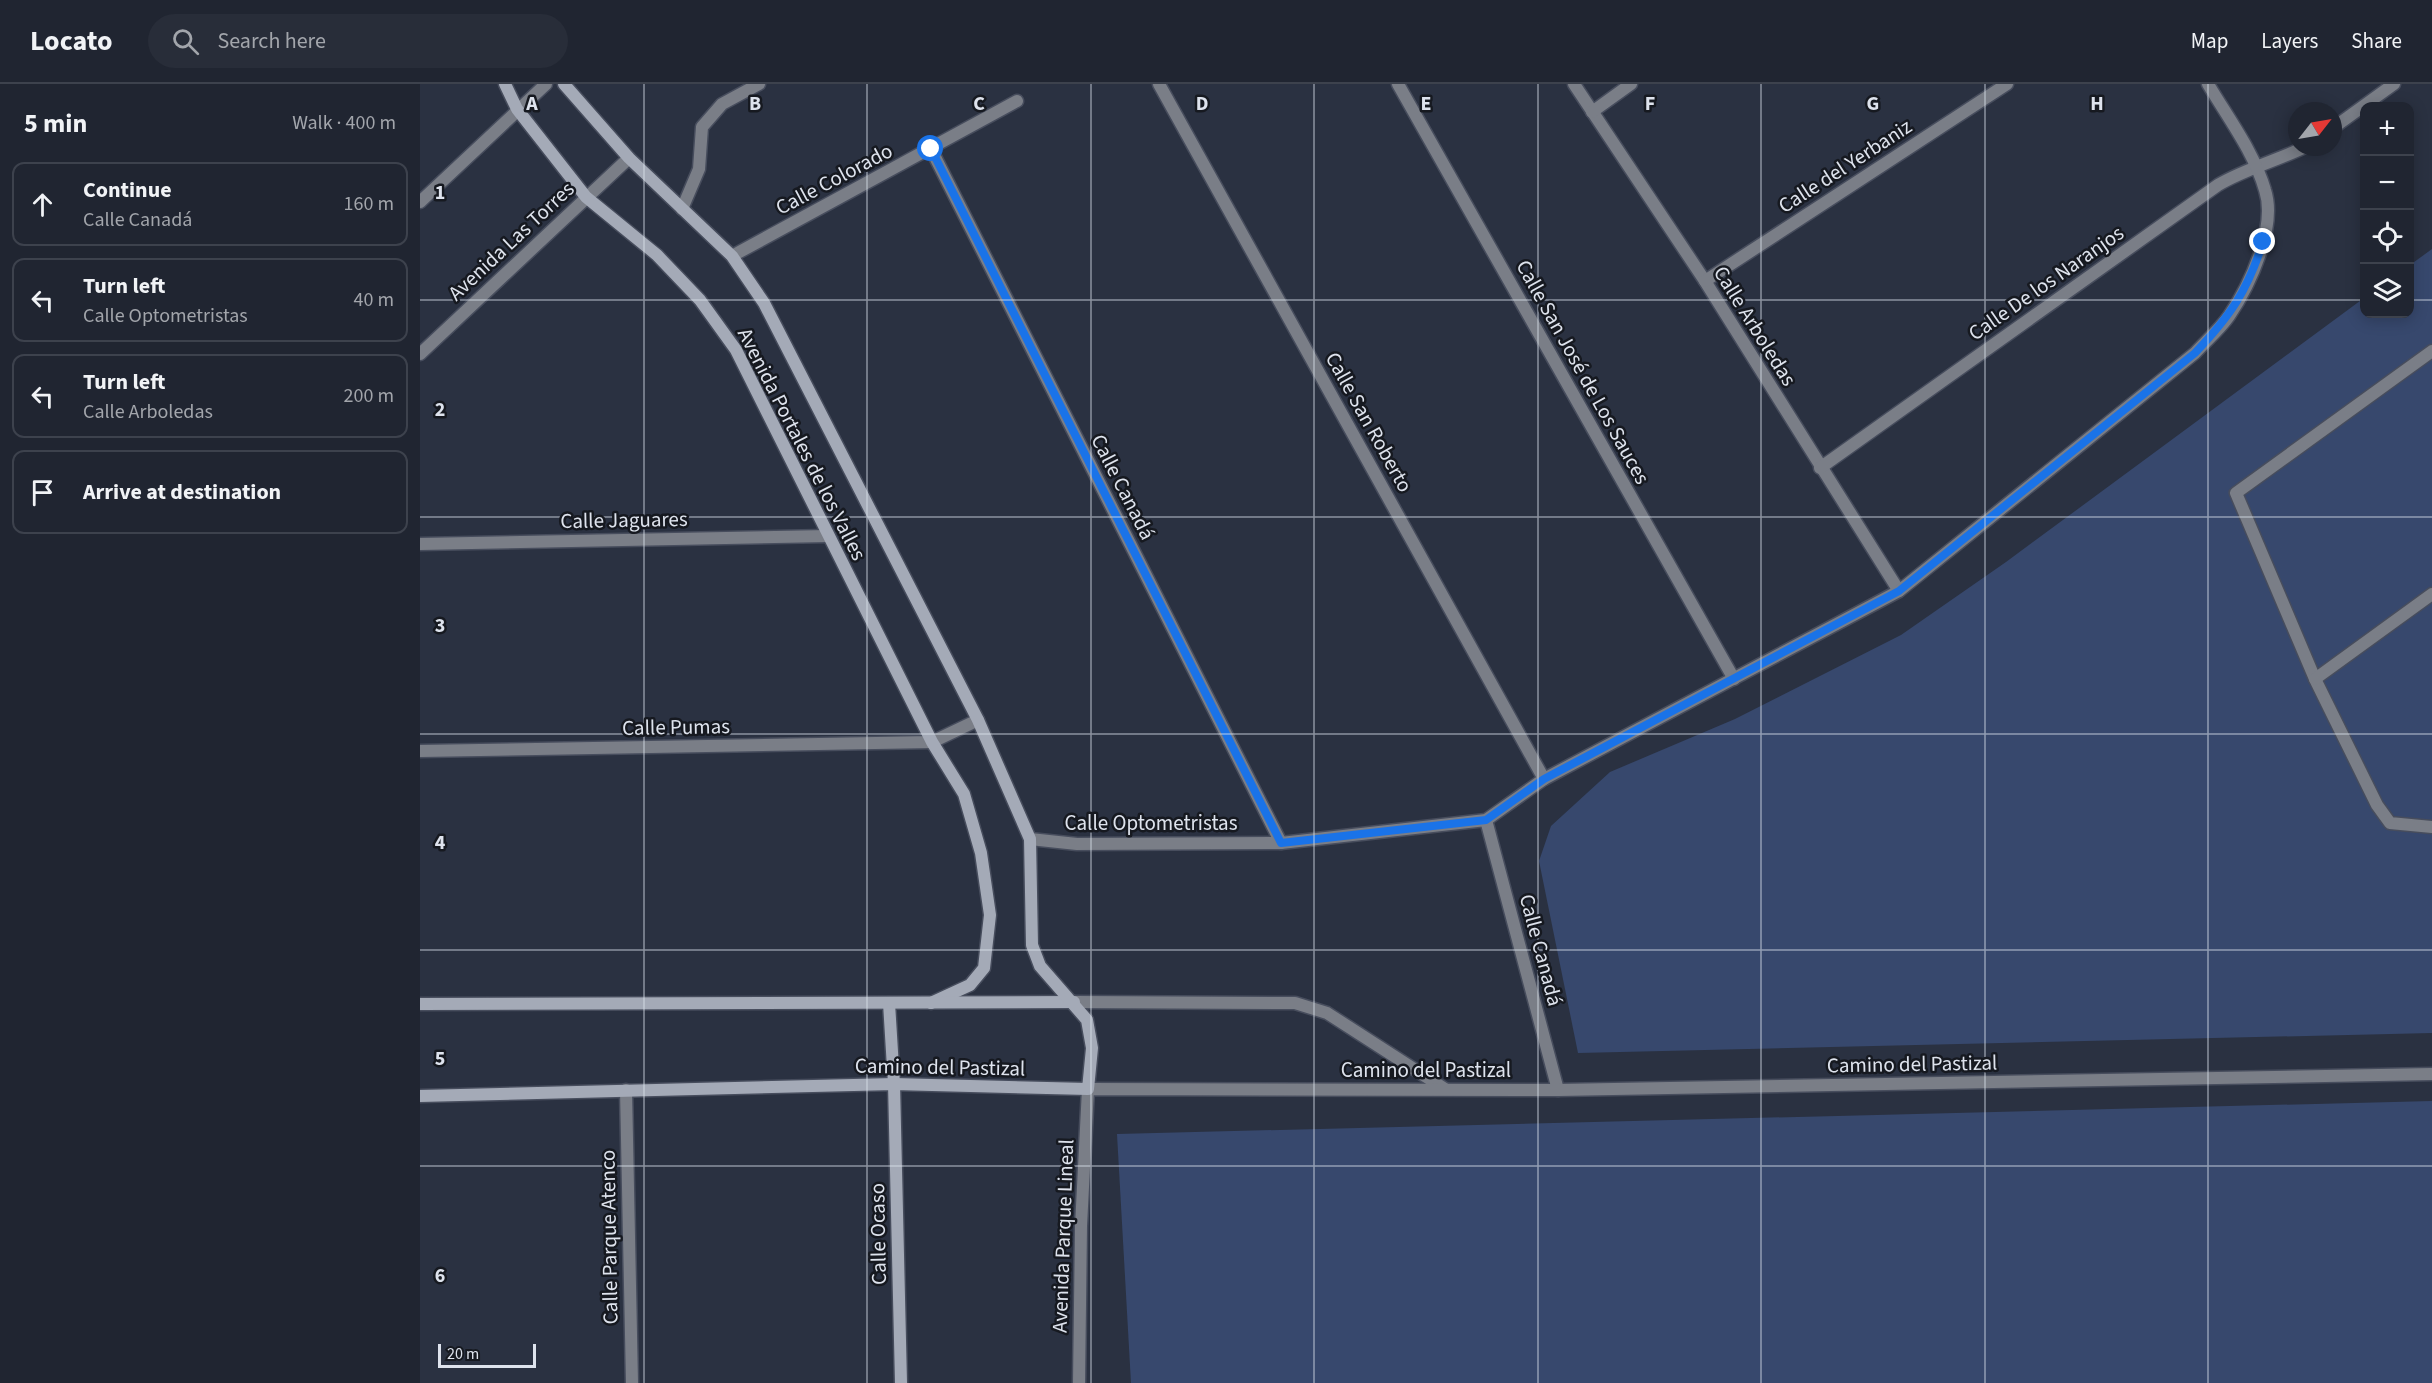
<!DOCTYPE html>
<html lang="en">
<head>
<meta charset="utf-8">
<style>
	body { margin:0; font-family:"Source Sans 3",sans-serif; background:#282d39; color:#f1f3f6 }
	.controls { position:absolute; right:18px; top:18px; display:grid; overflow:hidden; border-radius:12px; box-shadow:0 3px 15px #0003 }
	.controls button { width:54px; height:54px; display:grid; place-items:center; padding:0; border:0; border-bottom:2px solid #3d424d; background:#202531; color:#f1f3f6; font:30px sans-serif }
	.compass { position:absolute; left:1868px; top:18px; width:54px; height:54px; border-radius:50%; background:#202531; box-shadow:0 3px 15px #0003; rotate:59deg }
	.scale { position:absolute; left:18px; bottom:15px; width:98px; box-sizing:border-box; padding-left:6px; border:3px solid #dee3ed; border-top:0; font-size:16px; line-height:21px; white-space:nowrap; color:#dee3ed; -webkit-text-stroke:4px #161920; paint-order:stroke }
	.stop { position:absolute; width:18px; height:18px; margin:-14px; border:4px solid #1a73e8; border-radius:50%; background:#fff }
	.stop.end { background:#1a73e8; border-color:#fff; box-shadow:0 2px 6px #0008 }
	.list { margin:0; padding:0; list-style:none }
	h2 { display:flex; justify-content:space-between; align-items:center; height:78px; margin:0; padding:0 24px; font-size:26px }
	h2 small { font-size:20px; font-weight:400; color:#a2a5ab }
	.list li { display:grid; grid-template-columns:39px 1fr auto; gap:18px; align-items:center; box-sizing:border-box; height:84px; margin:0 12px 12px; padding:0 12px; border:2px solid #3d424d; border-radius:12px }
	.list b { display:block; font-size:22px; white-space:nowrap }
	.list p { margin:0; font-size:20px; white-space:nowrap; color:#a2a5ab }
	.list em { font-size:20px; font-style:normal; color:#a2a5ab }
	.icon { flex:none; width:33px; height:33px; fill:none; stroke:currentColor; stroke-width:2; stroke-linecap:round; stroke-linejoin:round }
	.map { position:relative; flex:none; width:2012px; height:1299px; overflow:hidden }
	header { display:flex; align-items:center; gap:36px; box-sizing:border-box; height:84px; padding:0 30px; background:#202531; border-bottom:2px solid #3d424d }
	header strong { font-size:28px }
	nav { display:flex; gap:33px; margin-inline-start:auto; font-size:21px }
	.search { width:420px; height:54px; background:#282d39; display:flex; align-items:center; gap:15px; box-sizing:border-box; padding:0 21px; border-radius:33px; color:#a2a5ab; font-size:22px }
	main { display:flex }
	aside { flex:1; background:#202531 }
	.map>svg:first-child { display:block }
</style>
</head>
<body>
<header>
<strong>Locato</strong>
<div class="search"><svg class="icon" aria-label="search" viewBox="0 0 24 24"><circle cx="10" cy="10" r="6"/><path d="M15 15l6 6"/></svg>Search here</div>
<nav><a>Map</a><a>Layers</a><a>Share</a></nav>
</header>
<main>
<aside>
<h2>5 min<small>Walk · 400 m</small></h2>
<ul class="list">
<li><svg class="icon" aria-label="ahead" viewBox="0 0 24 24"><path d="M12 20V5M6 11l6-6 6 6"/></svg><div><b>Continue</b><p>Calle Canadá</p></div><em>160 m</em></li>
<li><svg class="icon" aria-label="left" viewBox="0 0 24 24"><path d="M17 20v-9H6M10 6l-5 5 5 5"/></svg><div><b>Turn left</b><p>Calle Optometristas</p></div><em>40 m</em></li>
<li><svg class="icon" aria-label="left" viewBox="0 0 24 24"><path d="M17 20v-9H6M10 6l-5 5 5 5"/></svg><div><b>Turn left</b><p>Calle Arboledas</p></div><em>200 m</em></li>
<li><svg class="icon" aria-label="arrive" viewBox="0 0 24 24"><path d="M6 21V4h12l-3 4 3 4H6"/></svg><div><b>Arrive at destination</b></div></li>
</ul>
</aside>
<div class="map">
<svg width="2012" height="1299" viewBox="0 0 2012 1299">
	<rect width="100%" height="100%" fill="#2a3141"/>
	<!-- green -->
	<g fill="#37486d">
		<path d="M 2012,165 L 2012,949 L 1158,969 L 1119,777 L 1131,742 L 1190,688 L 1315,635 L 1481,551 L 1586,478 L 1944,214 L 1944,230 L 1990,230 L 1990,181 Z"/>
		<path d="M 2012,1017 L 2012,1299 L 711,1299 L 697,1050 Z"/>
	</g>
	<g fill="none" stroke-linecap="round" stroke-linejoin="round">
		<defs>
			<g id="street">
				<path d="M 739,0 L 1124,695"/>
				<path d="M 978,0 L 1314,595"/>
				<path d="M 1154,0 L 1285,197 L 1479,507"/>
				<path d="M 1172,28 L 1211,0"/>
				<path d="M 1913,44 L 1974,0"/>
				<path d="M 511,65 L 861,759"/>
				<path d="M 0,118 L 126,0"/>
				<path d="M 262,125 L 279,85 L 282,43 L 302,20 L 339,0"/>
				<path d="M 312,172 L 597,17"/>
				<path d="M 1285,197 L 1587,0"/>
				<path d="M 2012,267 L 1816,409 L 1895,595 L 1957,721 L 1970,739 L 2012,743"/>
				<path d="M 0,270 L 209,74"/>
				<path d="M 1400,384 L 1798,101 C 1825,85 1856,77 1885,63"/>
				<path d="M 0,460 L 408,452"/>
				<path d="M 1895,595 L 2012,510"/>
				<path d="M 0,667 L 512,658 L 558,636"/>
				<path d="M 1066,736 L 1138,1006"/>
				<path d="M 610,755 L 657,760 L 861,759 L 1066,736 L 1124,695 L 1479,507 L 1775,269 C 1786,257 1800,245 1809,232 C 1830,201 1857,143 1845,106 C 1834,68 1808,34 1788,0"/>
				<path d="M 654,918 L 875,919 L 907,929 L 1025,1005"/>
				<path d="M 206,1006 L 212,1299"/>
				<path d="M 659,1299 L 661,1142 L 668,1005 L 1138,1006 L 2012,990"/>
			</g>
			<g id="secondary">
				<path d="M 85,0 L 97,25 L 166,113 L 237,171 L 280,216 L 316,266 L 512,658 L 544,710 L 561,769 L 570,831 L 564,884 L 550,901 L 511,919"/>
				<path d="M 469,919 L 474,1000 L 481,1299"/>
				<path d="M 0,920 L 654,918"/>
				<path d="M 0,1012 L 474,1000 L 668,1005 L 672,964 L 667,936 L 620,882 L 612,861 L 610,755 L 558,636 L 344,219 L 312,172 L 209,74 L 144,0"/>
			</g>
		</defs>
		<!-- street casing -->
		<use href="#street" stroke="#474d5d" stroke-width="15"/>
		<!-- secondary casing -->
		<use href="#secondary" stroke="#474d5d" stroke-width="15"/>
		<!-- street -->
		<use href="#street" stroke="#7a7e87" stroke-width="12"/>
		<!-- secondary -->
		<use href="#secondary" stroke="#a4aab7" stroke-width="12"/>
	</g>
	<g fill="none" stroke-linecap="round" stroke-linejoin="round">
		<!-- route -->
		<path stroke="#1a73e8" stroke-width="8" d="M 511,65 L 861,759 L 1066,736 L 1124,695 L 1479,507 L 1775,269 C 1810,232 1827,208 1843,158"/>
	</g>
	<!-- grid -->
	<path fill="none" stroke="#dee3ed" stroke-width="1.5" stroke-opacity="0.55" d="M 224,0 L 224,1299M 447,0 L 447,1299M 671,0 L 671,1299M 894,0 L 894,1299M 1118,0 L 1118,1299M 1341,0 L 1341,1299M 1565,0 L 1565,1299M 1788,0 L 1788,1299M 0,216 L 1944,216M 1990,216 L 2012,216M 0,433 L 2012,433M 0,650 L 2012,650M 0,866 L 2012,866M 0,1082 L 2012,1082"/>
	<g text-anchor="middle" stroke-width="5" stroke-linejoin="round" paint-order="stroke">
		<!-- street labels -->
		<g font-size="21" fill="#dee3ed" stroke="#161920">
			<text transform="translate(1425 82) rotate(-33)" y="7">Calle del Yerbaniz</text>
			<text transform="translate(414 95) rotate(-28)" y="7">Calle Colorado</text>
			<text transform="translate(91 157) rotate(-43)" y="7">Avenida Las Torres</text>
			<text transform="translate(1626 199) rotate(-35)" y="7">Calle De los Naranjos</text>
			<text transform="translate(1335 242) rotate(58)" y="7">Calle Arboledas</text>
			<text transform="translate(1163 288) rotate(61)" y="7">Calle San José de Los Sauces</text>
			<text transform="translate(949 338) rotate(61)" y="7">Calle San Roberto</text>
			<text transform="translate(382 360) rotate(63)" y="7">Avenida Portales de los Valles</text>
			<text transform="translate(703 403) rotate(63)" y="7">Calle Canadá</text>
			<text transform="translate(204 436) rotate(-1)" y="7">Calle Jaguares</text>
			<text transform="translate(256 643) rotate(-1)" y="7">Calle Pumas</text>
			<text x="731" y="746">Calle Optometristas</text>
			<text transform="translate(1121 866) rotate(75)" y="7">Calle Canadá</text>
			<text transform="translate(1492 980) rotate(-1)" y="7">Camino del Pastizal</text>
			<text transform="translate(520 983) rotate(1)" y="7">Camino del Pastizal</text>
			<text x="1006" y="993">Camino del Pastizal</text>
			<text transform="translate(458 1150) rotate(-91)" y="7">Calle Ocaso</text>
			<text transform="translate(643 1152) rotate(-88)" y="7">Avenida Parque Lineal</text>
			<text transform="translate(189 1153) rotate(-91)" y="7">Calle Parque Atenco</text>
		</g>
	</g>
	<g font-size="20" text-anchor="middle" font-weight="bold" fill="#dee3ed" stroke="#161920" stroke-width="5" stroke-linejoin="round" paint-order="stroke">
		<text x="112" y="26">A</text>
		<text x="335" y="26">B</text>
		<text x="559" y="26">C</text>
		<text x="782" y="26">D</text>
		<text x="1006" y="26">E</text>
		<text x="1230" y="26">F</text>
		<text x="1453" y="26">G</text>
		<text x="1677" y="26">H</text>
		<text x="20" y="115">1</text>
		<text x="20" y="332">2</text>
		<text x="20" y="548">3</text>
		<text x="20" y="765">4</text>
		<text x="20" y="981">5</text>
		<text x="20" y="1198">6</text>
	</g>
</svg>
<div class="controls">
<button>+</button>
<button>−</button>
<button><svg class="icon" aria-label="locate" viewBox="0 0 24 24"><circle cx="12" cy="12" r="6"/><path d="M12 2v4M12 18v4M2 12h4M18 12h4"/></svg></button>
<button><svg class="icon" aria-label="layers" viewBox="0 0 24 24"><path d="M12 4l9 5-9 5-9-5zM3 14l9 5 9-5"/></svg></button>
</div>
<svg class="compass" viewBox="-18 -18 36 36"><path d="M0-13l5 13h-10z" fill="#e53935"/><path d="M0 13l5-13h-10z" fill="#a2a5ab"/></svg>
<div class="scale">20 m</div>
<div class="stop" style="left:511px;top:65px"></div>
<div class="stop end" style="left:1843px;top:158px"></div>
</div>
</main>
</body>
</html>
